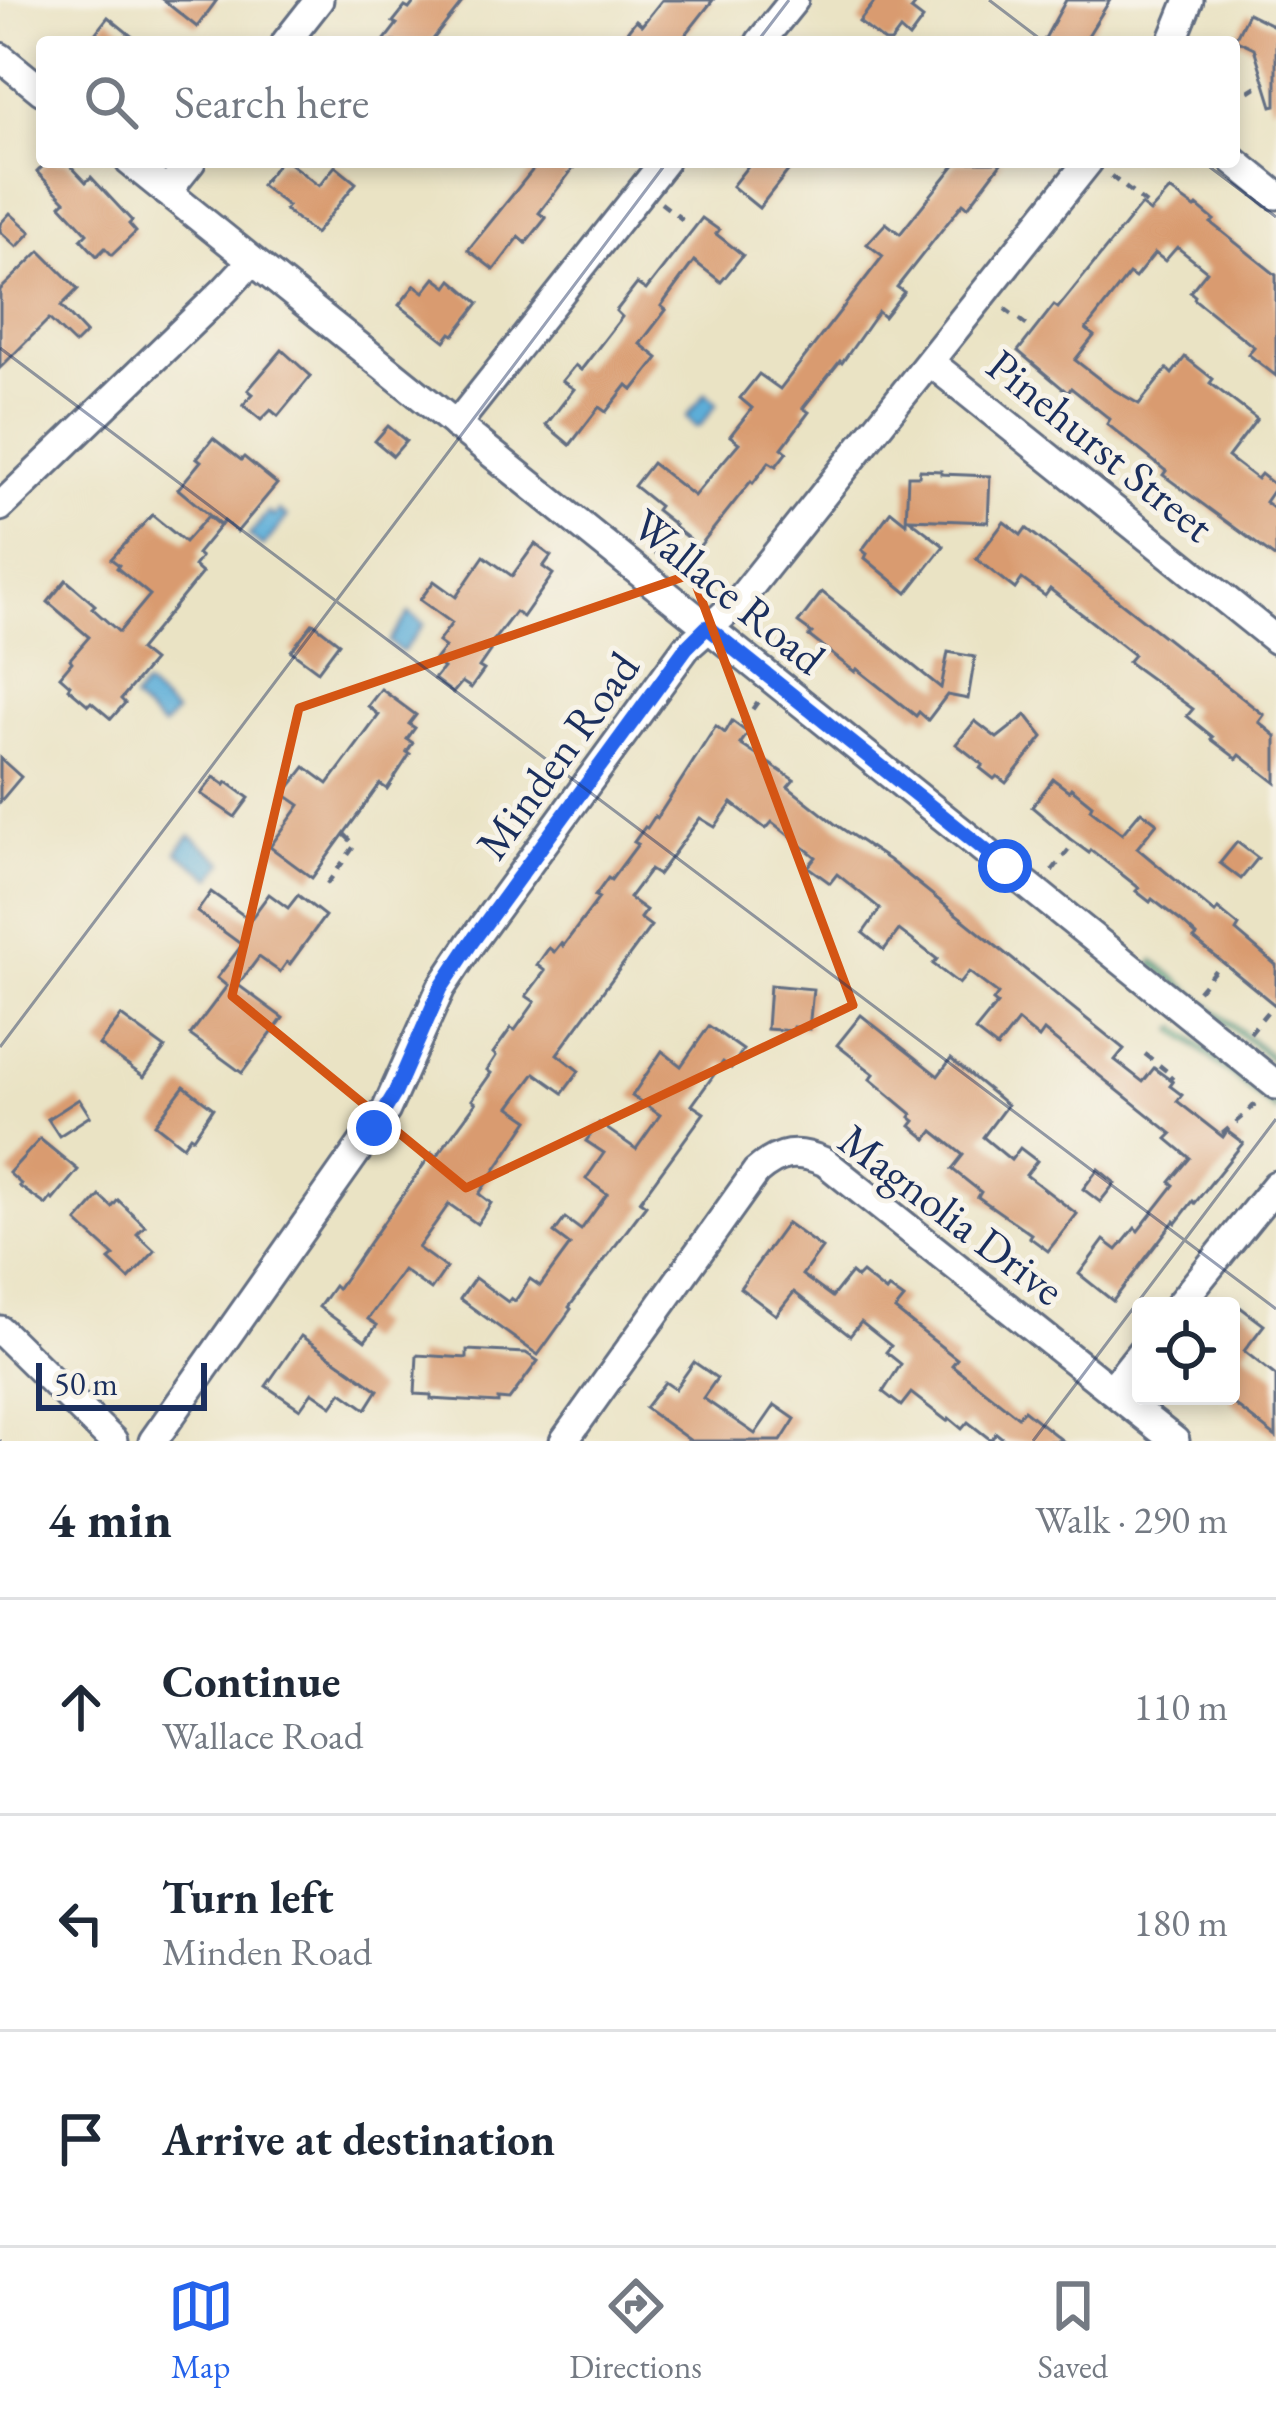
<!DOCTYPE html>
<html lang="en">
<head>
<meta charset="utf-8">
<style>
	body { margin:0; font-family:"EB Garamond",serif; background:#f6f6f7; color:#1f2937 }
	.controls { position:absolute; right:36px; bottom:36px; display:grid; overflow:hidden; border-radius:12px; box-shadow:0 6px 18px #0003 }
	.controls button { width:108px; height:108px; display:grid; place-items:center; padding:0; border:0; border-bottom:3px solid #e0e1e3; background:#fff; color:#1f2937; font:60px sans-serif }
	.scale { position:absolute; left:36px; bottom:30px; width:171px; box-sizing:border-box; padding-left:12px; border:6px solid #1b2f5e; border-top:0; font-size:33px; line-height:42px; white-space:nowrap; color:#1b2f5e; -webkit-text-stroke:9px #f7f3e8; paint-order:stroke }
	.stop { position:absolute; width:36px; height:36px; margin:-27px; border:9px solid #2563eb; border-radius:50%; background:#fff }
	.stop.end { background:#2563eb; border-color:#fff; box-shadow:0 3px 12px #0008 }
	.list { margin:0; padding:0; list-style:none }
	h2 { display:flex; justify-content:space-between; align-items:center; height:156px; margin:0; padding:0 48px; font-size:51px }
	h2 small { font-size:39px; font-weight:400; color:#747a83 }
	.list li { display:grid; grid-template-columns:78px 1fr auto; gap:36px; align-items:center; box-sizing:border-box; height:216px; padding:0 48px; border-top:3px solid #e0e1e3 }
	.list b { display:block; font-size:45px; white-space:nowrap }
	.list p { margin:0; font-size:39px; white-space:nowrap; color:#747a83 }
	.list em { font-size:39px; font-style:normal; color:#747a83 }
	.icon { flex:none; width:66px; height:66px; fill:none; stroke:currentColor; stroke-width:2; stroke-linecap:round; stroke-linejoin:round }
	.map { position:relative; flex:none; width:1276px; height:1441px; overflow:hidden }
	.search { position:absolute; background:#fff; box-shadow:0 6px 18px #0003; left:36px; right:36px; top:36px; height:132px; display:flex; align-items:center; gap:30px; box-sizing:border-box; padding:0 42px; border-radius:12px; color:#747a83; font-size:45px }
	.sheet { height:804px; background:#fff }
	nav { display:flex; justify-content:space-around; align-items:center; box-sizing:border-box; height:168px; border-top:3px solid #e0e1e3; background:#fff; font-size:33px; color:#747a83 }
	nav a { display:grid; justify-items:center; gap:6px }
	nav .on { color:#2563eb }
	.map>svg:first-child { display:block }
</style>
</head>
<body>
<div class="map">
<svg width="1276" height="1441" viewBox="0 0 1276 1441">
	<rect width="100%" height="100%" fill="#f7f3e8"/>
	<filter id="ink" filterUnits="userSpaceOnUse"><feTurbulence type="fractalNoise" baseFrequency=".00833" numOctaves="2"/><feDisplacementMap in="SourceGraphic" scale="24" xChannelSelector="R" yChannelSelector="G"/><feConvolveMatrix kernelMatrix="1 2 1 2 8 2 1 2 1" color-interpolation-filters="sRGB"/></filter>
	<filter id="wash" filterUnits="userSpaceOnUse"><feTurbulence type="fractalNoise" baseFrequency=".004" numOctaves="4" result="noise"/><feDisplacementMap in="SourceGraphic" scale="48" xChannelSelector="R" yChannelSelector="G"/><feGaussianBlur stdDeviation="2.7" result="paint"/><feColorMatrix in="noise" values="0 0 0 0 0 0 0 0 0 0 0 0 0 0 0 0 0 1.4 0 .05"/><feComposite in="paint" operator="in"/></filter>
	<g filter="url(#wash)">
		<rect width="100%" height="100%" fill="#eae3c4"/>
		<!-- green -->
		<g fill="#82d292" stroke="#4e8078" stroke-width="3">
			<path d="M 1154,960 L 1276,1059 L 1276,1064 L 1151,964 Z"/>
			<path d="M 1177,1026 L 1276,1106 L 1276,1112 L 1174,1030 Z"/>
		</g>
		<!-- water -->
		<g fill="#5daed8" stroke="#3c6e9b" stroke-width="3">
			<path d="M 706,393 L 717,404 L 700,426 L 696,427 L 686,417 Z"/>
			<path d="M 279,511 L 287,517 L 263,547 L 249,536 L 268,512 L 274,517 Z"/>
			<path d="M 409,613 L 424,624 L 402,652 L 389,642 Z"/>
			<path d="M 145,686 L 175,713 L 163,727 L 133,700 Z"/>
			<path d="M 190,835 L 224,862 L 212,878 L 177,852 Z"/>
		</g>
		<g id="blocks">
			<!-- building -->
			<g fill="#d99b6f">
				<path d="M 163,0 L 217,0 L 197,27 Z"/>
				<path d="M 416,0 L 464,0 L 431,42 L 383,42 L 397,24 L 393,22 L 405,7 L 409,9 Z"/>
				<path d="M 662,0 L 713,0 L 680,42 L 619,42 L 636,20 L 642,25 Z"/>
				<path d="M 876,0 L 919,0 L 911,10 L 923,19 L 909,38 L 900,30 L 891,42 L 885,42 L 859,22 Z"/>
				<path d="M 1066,0 L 1110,0 L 1084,42 L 1043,42 Z"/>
				<path d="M 1248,13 L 1276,27 L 1276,105 L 1272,106 L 1254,48 L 1235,39 Z"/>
				<path d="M 108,17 L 139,42 L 103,42 L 94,35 Z"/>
				<path d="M 47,162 L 67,162 L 86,182 L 91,177 L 132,221 L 129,224 L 136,232 L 112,255 L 105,248 L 97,256 L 81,239 L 87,233 L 61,205 L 65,201 L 37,172 Z"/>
				<path d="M 279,162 L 288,162 L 319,186 L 335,166 L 356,183 L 315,234 L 285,210 L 288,206 L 261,185 Z"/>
				<path d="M 539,162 L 578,162 L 539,213 L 546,218 L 526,243 L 519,237 L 494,270 L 468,250 Z"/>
				<path d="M 751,162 L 795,162 L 759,208 L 732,186 Z"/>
				<path d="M 957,162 L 1002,162 L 968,207 L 963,203 L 897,287 L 904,292 L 884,317 L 878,312 L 842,363 L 840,361 L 803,408 L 809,412 L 782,448 L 787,452 L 776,466 L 769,462 L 753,483 L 751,481 L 699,547 L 674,527 L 675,525 L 656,510 L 659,506 L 634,486 L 652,463 L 694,496 L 739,443 L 730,436 L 752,408 L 740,398 L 759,374 L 780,389 L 883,256 L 867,244 L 886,223 L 900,234 Z"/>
				<path d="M 1170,190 L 1195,208 L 1197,206 L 1214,220 L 1211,223 L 1276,275 L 1276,376 L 1248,354 L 1254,347 L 1194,299 L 1195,296 L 1190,292 L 1207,271 L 1177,247 L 1165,261 L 1155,253 L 1135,278 L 1129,274 L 1086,329 L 1094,336 L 1075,360 L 1111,388 L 1139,404 L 1167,369 L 1172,374 L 1185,357 L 1213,379 L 1210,383 L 1257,419 L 1228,457 L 1257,479 L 1261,474 L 1276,486 L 1265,502 L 1276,510 L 1276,558 L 1163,475 L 1166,471 L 1107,424 L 1110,419 L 1071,388 L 1068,393 L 1018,351 L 1054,305 L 1058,308 L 1141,205 L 1150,212 Z"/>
				<path d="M 10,213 L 31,232 L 17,247 L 0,231 L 0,224 Z"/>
				<path d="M 702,218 L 719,230 L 716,234 L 743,255 L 721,282 L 694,261 L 661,306 L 666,310 L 640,344 L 658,358 L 633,390 L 627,385 L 606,412 L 599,407 L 570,445 L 546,425 L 574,389 L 562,381 L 575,365 L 581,370 L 622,317 L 616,311 L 637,284 L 646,290 Z"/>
				<path d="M 40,251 L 78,289 L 61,306 L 86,333 L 75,344 L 49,319 L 0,368 L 0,290 Z"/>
				<path d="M 435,278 L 447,287 L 452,280 L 479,303 L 454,335 L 451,333 L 445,341 L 399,305 L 415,285 L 424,292 Z"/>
				<path d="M 282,350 L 311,376 L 278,416 L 271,410 L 261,420 L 243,405 L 253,394 L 248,390 Z"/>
				<path d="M 388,426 L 406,441 L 393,456 L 375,441 Z"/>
				<path d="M 213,438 L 241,460 L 244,457 L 277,484 L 237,532 L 224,521 L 221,525 L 178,489 L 201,461 L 197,458 Z"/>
				<path d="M 920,470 L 941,471 L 941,474 L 990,476 L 988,522 L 909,519 L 944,546 L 907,593 L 865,558 L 867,554 L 862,550 L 891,511 L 906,523 L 908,476 L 919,476 Z"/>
				<path d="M 152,515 L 185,542 L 208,516 L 220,526 L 197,554 L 201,557 L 194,566 L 202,573 L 139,650 L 153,661 L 121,699 L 125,703 L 111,719 L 91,702 L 88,705 L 68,688 L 70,685 L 60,676 L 72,662 L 70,659 L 89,637 L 48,602 L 66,580 L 95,605 L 92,608 L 119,632 L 150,595 L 117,568 L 119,565 L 111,559 Z"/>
				<path d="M 1004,522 L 1021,535 L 1026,528 L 1264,715 L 1259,722 L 1276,736 L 1276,783 L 1240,755 L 1237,759 L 1211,739 L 1213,737 L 1187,716 L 1193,709 L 1128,662 L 1134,655 L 1050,589 L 1045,596 L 1022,579 L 1015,589 L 976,559 Z"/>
				<path d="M 535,544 L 551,556 L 543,567 L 553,574 L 523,617 L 515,612 L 487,649 L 490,651 L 479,667 L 484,670 L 471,688 L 462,682 L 453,693 L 434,679 L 443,668 L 434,661 L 445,647 L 438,642 L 452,623 L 420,600 L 434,581 L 456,597 L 484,556 L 512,576 Z"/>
				<path d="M 822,592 L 941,688 L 948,652 L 975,657 L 968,699 L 947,695 L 928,720 L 919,712 L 916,716 L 857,669 L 855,672 L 809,636 L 812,633 L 798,623 Z"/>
				<path d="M 313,623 L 339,643 L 318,671 L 291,651 Z"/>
				<path d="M 381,689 L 416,715 L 409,724 L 415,728 L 407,739 L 413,743 L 407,752 L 410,754 L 387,789 L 380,784 L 312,878 L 270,847 L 300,805 L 284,794 L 305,767 L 328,784 L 379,715 L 368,706 Z"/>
				<path d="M 1026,715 L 1043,737 L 1006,783 L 997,776 L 994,779 L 980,768 L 983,765 L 956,744 L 975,721 L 997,738 Z"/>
				<path d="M 732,721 L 748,733 L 740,744 L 794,780 L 788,787 L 835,824 L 889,860 L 1124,1049 L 1115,1060 L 1143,1082 L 1154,1068 L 1173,1082 L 1170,1086 L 1182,1095 L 1177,1101 L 1223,1137 L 1227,1131 L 1243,1143 L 1195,1203 L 1193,1201 L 1176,1223 L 1174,1221 L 1113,1301 L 1079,1274 L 1104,1240 L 1117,1250 L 1135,1228 L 1138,1231 L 1174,1185 L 1170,1182 L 1190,1158 L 1167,1139 L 1172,1134 L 1044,1031 L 1039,1038 L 1018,1021 L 997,1048 L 975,1031 L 997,1004 L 993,1001 L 998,994 L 969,972 L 959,984 L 933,964 L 937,959 L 899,930 L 884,950 L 863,933 L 880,909 L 877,906 L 837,874 L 830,883 L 808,867 L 816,857 L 772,822 L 766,829 L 732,803 L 715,827 L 700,818 L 658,875 L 650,870 L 629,898 L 646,910 L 640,918 L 651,926 L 557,1054 L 579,1071 L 563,1093 L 535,1073 L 510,1107 L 529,1120 L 479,1194 L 491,1203 L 477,1224 L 449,1204 L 418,1248 L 446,1268 L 431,1290 L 403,1270 L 368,1319 L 377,1325 L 365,1341 L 319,1307 L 334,1286 L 337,1289 L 432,1153 L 437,1156 L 476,1103 L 472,1100 L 491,1073 L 487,1070 L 496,1056 L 493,1053 L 511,1028 L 515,1030 L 535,1002 L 526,996 L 545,971 L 537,965 L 549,948 L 554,952 L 561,943 L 563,946 L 599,898 L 595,896 L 608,878 L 611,880 L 638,844 L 634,842 L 645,827 L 647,828 L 655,816 L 657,818 L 716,726 L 725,733 Z"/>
				<path d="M 0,758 L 21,777 L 0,802 Z"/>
				<path d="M 214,777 L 225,785 L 227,782 L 249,798 L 235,817 L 201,794 Z"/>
				<path d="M 1053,779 L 1069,791 L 1071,788 L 1092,805 L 1090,809 L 1122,834 L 1141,811 L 1157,823 L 1137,848 L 1215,913 L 1218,909 L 1239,926 L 1236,931 L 1276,965 L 1276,1006 L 1194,939 L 1197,936 L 1182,922 L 1152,899 L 1150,902 L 1136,891 L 1139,888 L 1091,850 L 1089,853 L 1070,839 L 1032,807 Z"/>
				<path d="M 1237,842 L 1258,858 L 1241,879 L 1220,863 Z"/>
				<path d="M 211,892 L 250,920 L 269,894 L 288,908 L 298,895 L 325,916 L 290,964 L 287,962 L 280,972 L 259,957 L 238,985 L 283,1018 L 242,1073 L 190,1035 L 227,986 L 217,978 L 242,945 L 197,912 Z"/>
				<path d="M 770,985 L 813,989 L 809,1029 L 794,1027 L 794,1031 L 767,1029 Z"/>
				<path d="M 861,1015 L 938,1076 L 951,1059 L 1007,1105 L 983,1137 L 1011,1160 L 1020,1148 L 1037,1161 L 1026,1175 L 1077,1214 L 1048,1251 L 1029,1237 L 1031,1234 L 978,1197 L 981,1192 L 952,1169 L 963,1155 L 933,1131 L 927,1139 L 911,1126 L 915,1121 L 910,1117 L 912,1114 L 870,1079 L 874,1074 L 837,1045 Z"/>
				<path d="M 121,1016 L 165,1048 L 144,1077 L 99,1045 Z"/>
				<path d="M 709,1026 L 743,1050 L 731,1068 L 723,1062 L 692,1105 L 704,1113 L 640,1201 L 646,1205 L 569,1307 L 571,1309 L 538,1355 L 460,1299 L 475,1278 L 508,1302 L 511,1298 L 515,1301 L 530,1279 L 540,1286 L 570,1245 L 554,1233 L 565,1218 L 581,1230 L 607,1194 L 586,1179 L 604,1153 L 586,1141 L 599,1123 L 636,1149 L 660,1115 L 632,1096 L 662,1051 L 681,1066 Z"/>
				<path d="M 184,1086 L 213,1108 L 193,1138 L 190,1136 L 183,1146 L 155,1124 Z"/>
				<path d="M 79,1099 L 90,1116 L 59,1136 L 48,1119 Z"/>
				<path d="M 40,1139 L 78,1170 L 53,1200 L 51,1198 L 46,1205 L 19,1186 L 21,1184 L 9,1173 Z"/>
				<path d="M 1098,1169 L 1115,1183 L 1100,1202 L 1083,1189 Z"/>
				<path d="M 100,1196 L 112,1207 L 118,1200 L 145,1226 L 137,1234 L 155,1251 L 129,1279 L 109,1260 L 114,1256 L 77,1222 Z"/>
				<path d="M 787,1223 L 822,1248 L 802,1275 L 832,1297 L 851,1273 L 857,1278 L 862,1273 L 886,1292 L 889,1288 L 904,1299 L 895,1310 L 957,1359 L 952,1365 L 1018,1417 L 1024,1410 L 1063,1441 L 1006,1441 L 996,1433 L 991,1440 L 968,1422 L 962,1429 L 949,1418 L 947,1421 L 911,1393 L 901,1406 L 883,1392 L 901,1364 L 886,1352 L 891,1346 L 861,1322 L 850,1336 L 794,1292 L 776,1315 L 740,1288 Z"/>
				<path d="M 1240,1307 L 1264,1325 L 1244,1351 L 1276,1376 L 1276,1437 L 1231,1402 L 1231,1319 Z"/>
				<path d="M 301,1336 L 378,1390 L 366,1409 L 342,1392 L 332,1406 L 312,1392 L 300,1409 L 266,1386 Z"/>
				<path d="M 467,1350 L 526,1353 L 538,1361 L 509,1400 L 498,1399 L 498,1403 L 431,1399 L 431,1395 L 415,1394 L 417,1355 L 467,1358 Z"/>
				<path d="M 694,1362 L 717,1378 L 703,1398 L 755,1434 L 775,1405 L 795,1419 L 781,1441 L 691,1441 L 645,1408 L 665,1382 L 675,1389 Z"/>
			</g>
		</g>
	</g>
	<g filter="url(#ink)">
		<use href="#blocks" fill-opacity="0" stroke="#636e82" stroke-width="3"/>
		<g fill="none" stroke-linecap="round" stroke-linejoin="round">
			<defs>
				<g id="minor">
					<path d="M 286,42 L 319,0"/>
					<path d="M 760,42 L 794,0"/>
					<path d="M 1172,42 L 1189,0"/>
					<path d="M 0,57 L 42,91"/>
					<path d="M 1234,161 L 1276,195"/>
					<path d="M 130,162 L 1276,1085"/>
					<path d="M 167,192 L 191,162"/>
					<path d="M 930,362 L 1276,640"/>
					<path d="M 456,425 L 664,162"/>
					<path d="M 0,507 L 224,291 L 251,262"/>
					<path d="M 1178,1306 L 1276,1185"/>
					<path d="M 0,1330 L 113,1441"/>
					<path d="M 1111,1390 L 1141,1352"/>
					<path d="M 153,1441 L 386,1110 L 441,988 L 471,943 L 686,648 L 738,602 L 1088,162"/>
					<path d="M 564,1441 L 756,1172 C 779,1152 797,1149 825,1162 L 1175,1441"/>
				</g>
			</defs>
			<!-- minor casing -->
			<use href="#minor" stroke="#636e82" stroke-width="33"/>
			<!-- path -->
			<g stroke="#636e82" stroke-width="4.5" stroke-dasharray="9 9" stroke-linecap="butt">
				<path d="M 1234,101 L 1262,83"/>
				<path d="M 1111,176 L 1151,208"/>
				<path d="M 661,203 L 687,223"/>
				<path d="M 1005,309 L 1033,330"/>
				<path d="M 654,554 L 673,531"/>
				<path d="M 742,724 L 759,700"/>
				<path d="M 1052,871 L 1071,847"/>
				<path d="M 327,884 L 355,845 L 344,834"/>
				<path d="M 1198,991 L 1217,968"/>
				<path d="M 1250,1033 L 1272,1006"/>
				<path d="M 1145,1054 L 1173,1076 L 1170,1079"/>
				<path d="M 1222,1134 L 1245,1115 L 1257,1102"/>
			</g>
			<!-- minor -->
			<use href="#minor" stroke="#fff" stroke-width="27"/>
		</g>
	</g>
	<g fill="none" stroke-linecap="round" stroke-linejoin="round" filter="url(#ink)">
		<!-- route -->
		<path stroke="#2563eb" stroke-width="15" d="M 374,1128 L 395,1093 L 441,988 L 471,943 L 686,648 L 707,627 L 1005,866"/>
	</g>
	<!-- marked area -->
	<path fill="none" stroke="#d45514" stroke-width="9" stroke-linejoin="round" d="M 692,574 L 853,1005 L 466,1188 L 232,996 L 299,708 Z"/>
	<!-- ticks -->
	<path fill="none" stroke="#1b2f5e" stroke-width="3" stroke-opacity="0.45" d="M 989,0 L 1044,42M 757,42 L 789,0M 1203,162 L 1276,217M 0,348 L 1276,1309M 0,1047 L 667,162M 0,1440 L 1,1441M 1033,1441 L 1276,1119"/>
	<g text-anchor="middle" stroke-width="10" stroke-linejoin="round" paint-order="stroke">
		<!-- street labels -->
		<g font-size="45" fill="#1b2f5e" stroke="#f7f3e8">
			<text transform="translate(1101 445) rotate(39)" y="16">Pinehurst Street</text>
			<text transform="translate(729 591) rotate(39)" y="16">Wallace Road</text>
			<text transform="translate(557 755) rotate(-54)" y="16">Minden Road</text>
			<text transform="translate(952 1214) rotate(37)" y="16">Magnolia Drive</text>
		</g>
	</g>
</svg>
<div class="controls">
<button><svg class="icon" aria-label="locate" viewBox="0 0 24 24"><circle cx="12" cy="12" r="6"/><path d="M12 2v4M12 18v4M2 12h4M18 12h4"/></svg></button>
</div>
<div class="scale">50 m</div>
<div class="stop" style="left:1005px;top:866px"></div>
<div class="stop end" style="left:374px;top:1128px"></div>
<div class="search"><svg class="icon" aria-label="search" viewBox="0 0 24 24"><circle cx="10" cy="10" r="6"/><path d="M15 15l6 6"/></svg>Search here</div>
</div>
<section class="sheet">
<h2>4 min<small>Walk · 290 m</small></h2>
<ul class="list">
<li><svg class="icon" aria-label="ahead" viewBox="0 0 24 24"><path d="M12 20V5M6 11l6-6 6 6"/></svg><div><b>Continue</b><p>Wallace Road</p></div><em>110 m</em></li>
<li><svg class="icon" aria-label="left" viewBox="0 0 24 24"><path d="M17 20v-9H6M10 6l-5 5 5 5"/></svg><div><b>Turn left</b><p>Minden Road</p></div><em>180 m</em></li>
<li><svg class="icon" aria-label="arrive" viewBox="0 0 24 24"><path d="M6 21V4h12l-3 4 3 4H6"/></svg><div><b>Arrive at destination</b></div></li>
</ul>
</section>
<nav>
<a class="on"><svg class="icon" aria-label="map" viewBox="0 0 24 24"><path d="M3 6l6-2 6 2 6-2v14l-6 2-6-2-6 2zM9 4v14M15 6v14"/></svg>Map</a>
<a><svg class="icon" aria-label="directions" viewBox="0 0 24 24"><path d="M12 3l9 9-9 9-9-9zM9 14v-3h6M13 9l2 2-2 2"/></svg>Directions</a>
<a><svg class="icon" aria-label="saved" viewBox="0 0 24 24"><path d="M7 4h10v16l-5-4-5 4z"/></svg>Saved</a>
</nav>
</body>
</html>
